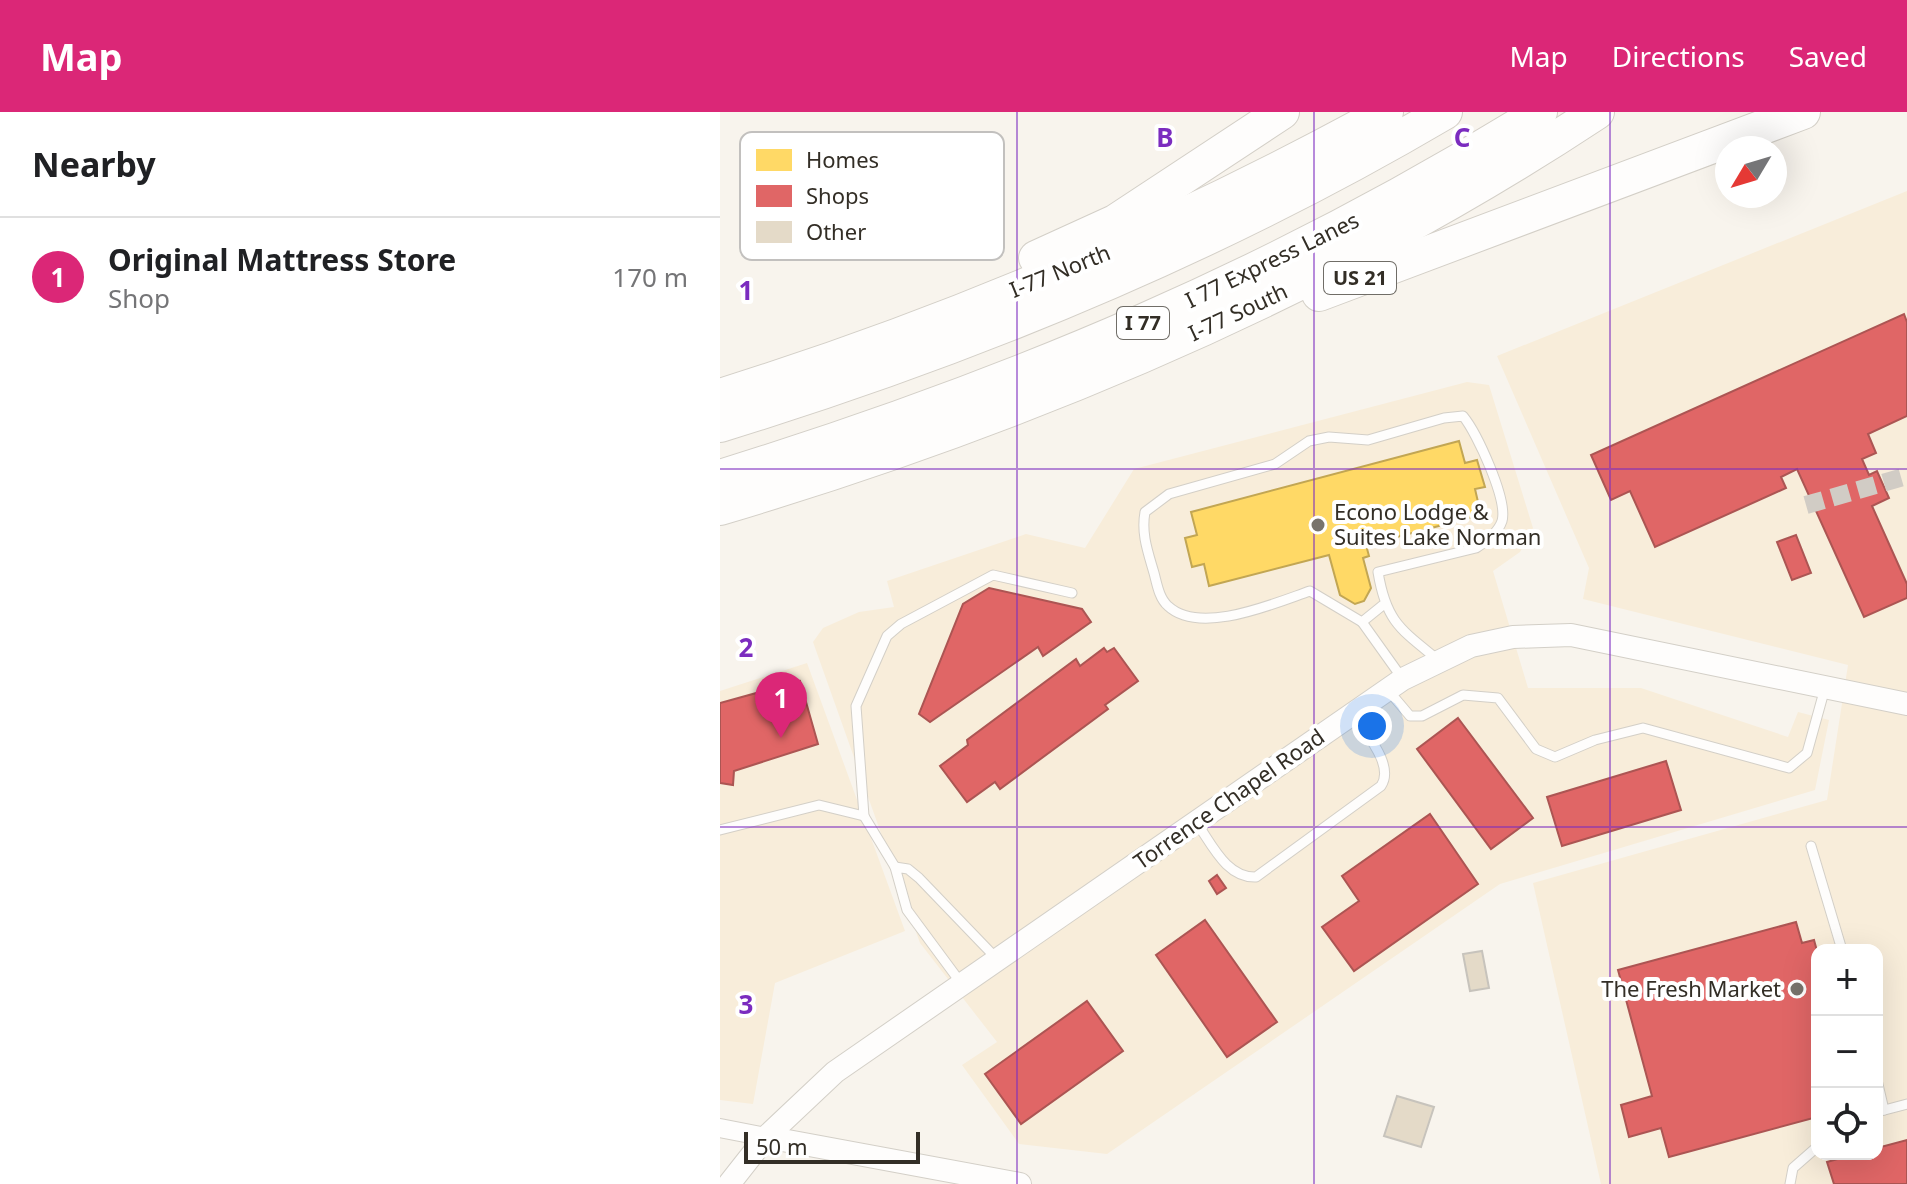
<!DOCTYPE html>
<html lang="en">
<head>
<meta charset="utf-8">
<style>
	body { margin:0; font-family:"Noto Sans",sans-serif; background:#f2f2f2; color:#202124 }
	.controls { position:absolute; right:24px; bottom:24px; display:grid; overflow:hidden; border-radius:16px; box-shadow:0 8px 32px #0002 }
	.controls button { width:72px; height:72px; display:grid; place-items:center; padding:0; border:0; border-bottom:2px solid #e0e0e0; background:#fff; color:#202124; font:40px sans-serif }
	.compass { position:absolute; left:995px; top:24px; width:72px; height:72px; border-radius:50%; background:#fff; box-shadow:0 8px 32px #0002; rotate:232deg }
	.scale { position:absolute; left:24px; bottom:20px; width:176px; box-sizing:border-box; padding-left:8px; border:4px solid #332e26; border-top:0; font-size:22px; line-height:28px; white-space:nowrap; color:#332e26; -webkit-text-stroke:6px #fff; paint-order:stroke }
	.you { position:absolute; left:652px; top:614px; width:28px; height:28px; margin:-20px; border:6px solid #fff; border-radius:50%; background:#1a73e8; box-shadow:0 0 0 12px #1a73e833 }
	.badge { display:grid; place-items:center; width:52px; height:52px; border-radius:50%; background:#db2777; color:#fff; font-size:26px; font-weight:700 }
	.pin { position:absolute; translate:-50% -66px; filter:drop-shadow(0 2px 4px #0008) }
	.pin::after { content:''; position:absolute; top:42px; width:28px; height:24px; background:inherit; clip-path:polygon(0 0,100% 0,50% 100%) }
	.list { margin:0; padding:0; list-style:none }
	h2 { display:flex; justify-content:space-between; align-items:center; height:104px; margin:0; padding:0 32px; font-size:34px }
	h2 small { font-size:26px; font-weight:400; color:#757577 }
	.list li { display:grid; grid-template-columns:52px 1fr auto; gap:24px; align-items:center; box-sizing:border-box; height:120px; padding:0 32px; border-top:2px solid #e0e0e0 }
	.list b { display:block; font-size:30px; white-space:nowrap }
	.list p { margin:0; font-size:26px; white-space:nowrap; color:#757577 }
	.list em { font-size:26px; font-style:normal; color:#757577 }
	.icon { flex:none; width:44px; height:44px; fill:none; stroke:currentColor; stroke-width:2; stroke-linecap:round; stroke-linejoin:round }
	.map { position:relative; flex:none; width:1187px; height:1072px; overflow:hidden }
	header { display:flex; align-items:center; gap:48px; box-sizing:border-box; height:112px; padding:0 40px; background:#db2777; color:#fff }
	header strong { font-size:38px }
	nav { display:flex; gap:44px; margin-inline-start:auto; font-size:28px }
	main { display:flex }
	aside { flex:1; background:#fff }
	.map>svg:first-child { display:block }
</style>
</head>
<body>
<header>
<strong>Map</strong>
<nav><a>Map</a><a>Directions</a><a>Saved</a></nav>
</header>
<main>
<aside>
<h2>Nearby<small></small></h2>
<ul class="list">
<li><span class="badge">1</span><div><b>Original Mattress Store</b><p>Shop</p></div><em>170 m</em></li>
</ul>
</aside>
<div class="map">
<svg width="1187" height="1072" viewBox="0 0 1187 1072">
	<rect width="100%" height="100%" fill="#f8f4ed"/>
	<!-- built -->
	<g fill="#f8edda" fill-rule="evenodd">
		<path d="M 1187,79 L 1187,1072 L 881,1072 L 813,771 L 1107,688 L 1128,553 L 863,487 L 869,456 L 777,244 ZM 1097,838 L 1157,838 L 1157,1042 L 1097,1042 Z"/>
		<path d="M 747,270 L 769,273 L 813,416 L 800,440 L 773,459 L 808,576 L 921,576 L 1068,625 L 1078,600 L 1109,608 L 1095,678 L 780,772 L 387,1042 L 299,1032 L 242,953 L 277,930 L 200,831 L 93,530 L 103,516 L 139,500 L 174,495 L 167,469 L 306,422 L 365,436 L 414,357 Z"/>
		<path d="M 87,551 L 185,819 L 55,871 L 33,992 L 0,988 L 0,579 Z"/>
	</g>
	<!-- homes -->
	<path fill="#ffd966" stroke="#c2a653" stroke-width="2" d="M 739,329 L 745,351 L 757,348 L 765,375 L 755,377 L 761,403 L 646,433 L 649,444 L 643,446 L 651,476 L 644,489 L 635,492 L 620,483 L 609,443 L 489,474 L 484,452 L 472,455 L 465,426 L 477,423 L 471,400 Z"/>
	<!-- shops -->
	<g fill="#e06666" stroke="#ac5553" stroke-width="2">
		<path d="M 1184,202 L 1187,210 L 1187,304 L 1148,322 L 1156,341 L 1142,347 L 1149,363 L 1157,359 L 1169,386 L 1152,394 L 1187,472 L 1187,486 L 1144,505 L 1077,357 L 1061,365 L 1066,376 L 935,435 L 910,379 L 891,388 L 871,343 Z"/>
		<path d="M 1076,423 L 1091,461 L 1072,468 L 1057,430 Z"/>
		<path d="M 269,476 L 362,497 L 371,510 L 323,544 L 318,535 L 210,610 L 199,602 L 243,492 Z"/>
		<path d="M 384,536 L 387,540 L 394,536 L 418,569 L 385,593 L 388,597 L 280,677 L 275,670 L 247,690 L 220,654 L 248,633 L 247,628 L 356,547 L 360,554 Z"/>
		<path d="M 80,569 L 98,632 L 14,659 L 13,673 L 0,671 L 0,591 Z"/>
		<path d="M 738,606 L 813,706 L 771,737 L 697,637 Z"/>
		<path d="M 946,649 L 961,698 L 842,734 L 827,685 Z"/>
		<path d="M 710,702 L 758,772 L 634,859 L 602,815 L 639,789 L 622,764 Z"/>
		<path d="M 497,763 L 506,776 L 497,782 L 489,769 Z"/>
		<path d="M 485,808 L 557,910 L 507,945 L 436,843 Z"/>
		<path d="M 1076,810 L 1082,831 L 1094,828 L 1097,839 L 1097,1005 L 949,1045 L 941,1016 L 909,1025 L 901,993 L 932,984 L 898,858 Z"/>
		<path d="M 367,889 L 403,939 L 301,1012 L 265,962 Z"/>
		<path d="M 1187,1028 L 1187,1072 L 1114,1072 L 1107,1050 L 1135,1042 L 1157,1042 L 1157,1036 Z"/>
	</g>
	<!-- building -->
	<g fill="#e4dac8" stroke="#c7c3bc" stroke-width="2">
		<path d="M 762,839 L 769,876 L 750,879 L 743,842 Z"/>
		<path d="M 677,984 L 714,995 L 701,1035 L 664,1024 Z"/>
	</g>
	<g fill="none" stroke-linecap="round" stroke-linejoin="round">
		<!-- minor-tunnel -->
		<path stroke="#d1ccc5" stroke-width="18" stroke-dasharray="18 9" stroke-linecap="butt" d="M 1086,393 L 1187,364"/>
		<defs>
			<g id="service">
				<path d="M 663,493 L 642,510 L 590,479 C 555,491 480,524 448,494 C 439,486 437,472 434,461 C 428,440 421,422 425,400 L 449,382 L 555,352 L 589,329 L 609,325 L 648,328 L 724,306 L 743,304 C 757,321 788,388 782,409 C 778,421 767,429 756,436 L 658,460 C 666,509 680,517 717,547"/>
				<path d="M 642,510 L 682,566"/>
				<path d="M 668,578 L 690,604 L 702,604 L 743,583 L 778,586 L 816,637 L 835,645 L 875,628 L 923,616 L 1069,656 L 1087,641 L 1105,576"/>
				<path d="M 144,704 L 175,755"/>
				<path d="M 476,710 C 492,732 506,766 536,765 L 661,674 C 675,653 645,621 634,602"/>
				<path d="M 0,718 L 99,693 L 144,704 L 136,594 L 167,524 L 181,512 L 273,463 L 352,481"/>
				<path d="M 1091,734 L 1122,838"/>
				<path d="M 241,871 L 187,798 L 175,755 L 188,757 L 199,766 L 276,846"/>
				<path d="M 1157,968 L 1164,998"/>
				<path d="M 1157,1000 L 1187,992"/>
				<path d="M 1070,1072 L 1073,1056 L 1097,1035"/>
			</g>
			<path id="minor" d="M 0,1016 L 46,1025"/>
			<g id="tertiary">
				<path d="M 46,1025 L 300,1072"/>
				<path d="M 9,1072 L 46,1025 L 115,960 L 683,567 L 751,534 L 793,525 L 851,523 L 1187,592"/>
			</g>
			<g id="motorway">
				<path d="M 316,146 L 395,110 L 562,0"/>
				<path d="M 599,182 L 1083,0"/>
				<path d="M 0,284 C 231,212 453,117 666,0"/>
				<path d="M 0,313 C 254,235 496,135 725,0"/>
				<path d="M 0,365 C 291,275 561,162 820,0"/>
				<path d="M 0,396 C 308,304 608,178 877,0"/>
			</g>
		</defs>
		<!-- service casing -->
		<use href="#service" stroke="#d3cfc7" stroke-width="11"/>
		<!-- minor casing -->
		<use href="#minor" stroke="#d3cfc7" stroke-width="20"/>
		<!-- tertiary casing -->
		<use href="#tertiary" stroke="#d3cfc7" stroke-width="24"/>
		<!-- motorway casing -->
		<use href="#motorway" stroke="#d3cfc7" stroke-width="36"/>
		<!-- service -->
		<use href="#service" stroke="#fefdfc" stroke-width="9"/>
		<!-- minor -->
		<use href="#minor" stroke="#fefdfc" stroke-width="18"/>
		<!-- tertiary -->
		<use href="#tertiary" stroke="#fefdfc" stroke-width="22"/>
		<!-- motorway -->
		<use href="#motorway" stroke="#fefdfc" stroke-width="34"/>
	</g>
	<!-- grid -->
	<path fill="none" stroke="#7b2cbf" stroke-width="2" stroke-opacity="0.55" d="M 297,0 L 297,1072M 594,0 L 594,1072M 890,0 L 890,1072M 0,357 L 1187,357M 0,715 L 1187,715"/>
	<!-- markers -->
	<g fill="#78736c" stroke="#fff" stroke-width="3">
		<circle cx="598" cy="413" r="8"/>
		<circle cx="1077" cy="877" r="8"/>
	</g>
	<g text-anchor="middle" stroke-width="8" stroke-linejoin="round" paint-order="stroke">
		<!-- shield labels -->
		<g fill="#fff" stroke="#706d67" stroke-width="2">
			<rect x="604" y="150" width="72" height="32" rx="6"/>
			<rect x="397" y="195" width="52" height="32" rx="6"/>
		</g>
		<g font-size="20" font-weight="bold" fill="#332e26">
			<text x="640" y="173">US 21</text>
			<text x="423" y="218">I 77</text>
		</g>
		<!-- street labels -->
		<g font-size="22" fill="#332e26" stroke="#fff">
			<text transform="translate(552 148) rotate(-26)" y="8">I 77 Express Lanes</text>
			<text transform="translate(340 159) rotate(-22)" y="8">I-77 North</text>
			<text transform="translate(518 200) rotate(-25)" y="8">I-77 South</text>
			<text transform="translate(509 687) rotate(-35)" y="8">Torrence Chapel Road</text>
		</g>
		<!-- poi labels -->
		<g font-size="22" fill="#332e26" stroke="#fff" text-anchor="start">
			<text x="614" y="408">Econo Lodge &amp;<tspan x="614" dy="25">Suites Lake Norman</tspan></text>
			<text x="1061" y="885" text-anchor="end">The Fresh Market</text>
		</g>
	</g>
	<!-- legend -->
	<rect x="20" y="20" width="264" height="128" rx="12" fill="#fff" stroke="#c2c0be" stroke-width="2"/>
	<rect x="36" y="37" width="36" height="22" fill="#ffd966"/>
	<rect x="36" y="73" width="36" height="22" fill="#e06666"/>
	<rect x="36" y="109" width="36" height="22" fill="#e4dac8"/>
	<g font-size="22" fill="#332e26">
		<text x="86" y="56">Homes</text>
		<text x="86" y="92">Shops</text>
		<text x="86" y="128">Other</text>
	</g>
	<g font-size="26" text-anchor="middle" font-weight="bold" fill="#7b2cbf" stroke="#fff" stroke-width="8" stroke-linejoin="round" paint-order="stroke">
		<text x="445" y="35">B</text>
		<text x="742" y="35">C</text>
		<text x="26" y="188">1</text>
		<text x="26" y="545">2</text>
		<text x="26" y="902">3</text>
	</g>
</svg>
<div class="controls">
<button>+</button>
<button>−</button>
<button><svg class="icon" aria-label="locate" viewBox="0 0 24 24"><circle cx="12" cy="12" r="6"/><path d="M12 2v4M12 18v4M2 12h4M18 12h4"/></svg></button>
</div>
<svg class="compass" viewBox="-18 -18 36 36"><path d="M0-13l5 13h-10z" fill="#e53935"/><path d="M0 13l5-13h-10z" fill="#757577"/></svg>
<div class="scale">50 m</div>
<div class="you"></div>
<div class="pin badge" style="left:61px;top:626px">1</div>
</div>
</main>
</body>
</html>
